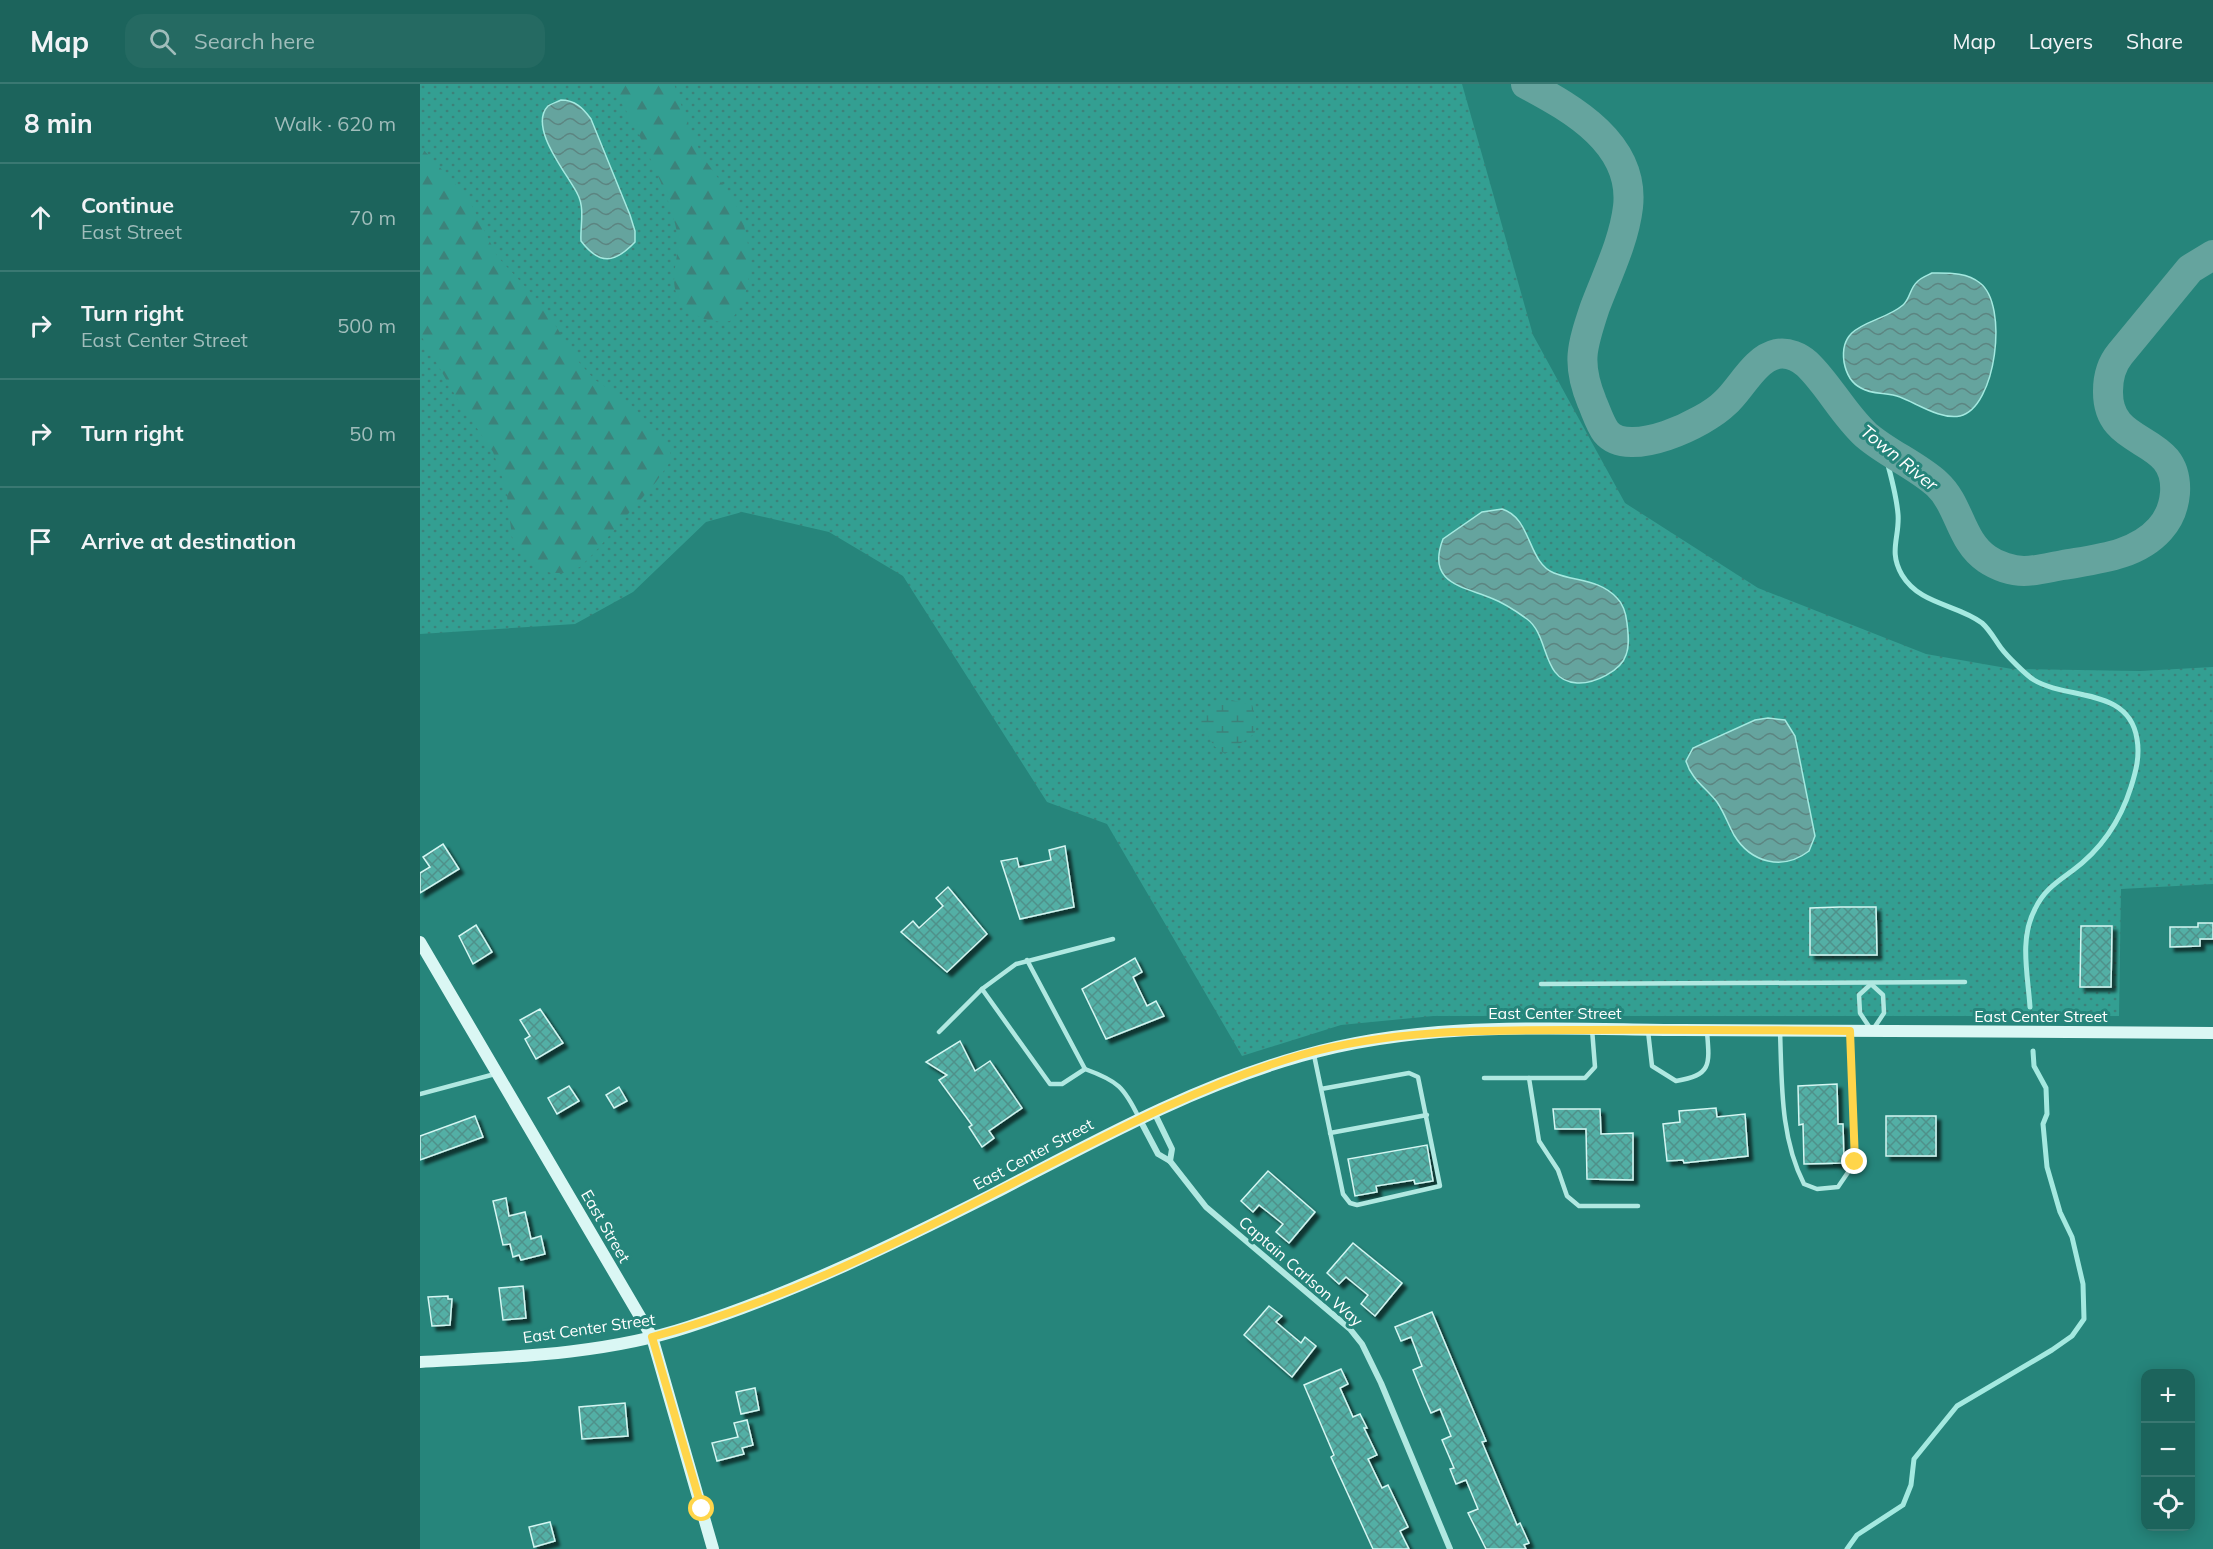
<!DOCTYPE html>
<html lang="en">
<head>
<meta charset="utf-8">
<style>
	body { margin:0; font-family:Mulish,sans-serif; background:#256a62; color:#f1f3f6 }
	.controls { position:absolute; right:18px; bottom:18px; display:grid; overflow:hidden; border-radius:12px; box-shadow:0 3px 15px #0003 }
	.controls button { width:54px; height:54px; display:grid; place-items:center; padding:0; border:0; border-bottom:2px solid #3a7872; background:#1c645c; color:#f1f3f6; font:30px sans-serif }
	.stop { position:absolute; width:18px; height:18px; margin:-14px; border:4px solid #ffd54a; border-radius:50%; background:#fff }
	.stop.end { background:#ffd54a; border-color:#fff; box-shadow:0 2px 6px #0008 }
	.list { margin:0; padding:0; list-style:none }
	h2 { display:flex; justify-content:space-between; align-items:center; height:78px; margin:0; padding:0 24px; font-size:26px }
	h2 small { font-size:20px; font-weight:400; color:#a0bdbb }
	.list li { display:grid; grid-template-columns:39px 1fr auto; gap:18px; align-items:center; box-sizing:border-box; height:108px; padding:0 24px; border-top:2px solid #3a7872 }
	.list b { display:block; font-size:22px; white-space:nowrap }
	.list p { margin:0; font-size:20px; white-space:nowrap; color:#a0bdbb }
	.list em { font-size:20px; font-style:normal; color:#a0bdbb }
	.icon { flex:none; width:33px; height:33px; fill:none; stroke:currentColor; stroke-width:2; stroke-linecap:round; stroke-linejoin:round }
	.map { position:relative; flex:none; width:1793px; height:1465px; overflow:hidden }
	header { display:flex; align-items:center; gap:36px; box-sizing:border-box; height:84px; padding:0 30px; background:#1c645c; border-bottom:2px solid #3a7872 }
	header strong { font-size:28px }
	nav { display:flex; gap:33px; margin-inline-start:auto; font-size:21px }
	.search { width:420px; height:54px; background:#256a62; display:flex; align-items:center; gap:15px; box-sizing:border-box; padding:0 21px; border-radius:18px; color:#a0bdbb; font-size:22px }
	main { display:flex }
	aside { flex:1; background:#1c645c }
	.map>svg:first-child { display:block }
</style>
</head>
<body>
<header>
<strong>Map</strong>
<div class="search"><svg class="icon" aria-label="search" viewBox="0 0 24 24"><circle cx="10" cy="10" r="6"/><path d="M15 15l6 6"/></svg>Search here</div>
<nav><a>Map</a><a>Layers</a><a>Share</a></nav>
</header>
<main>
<aside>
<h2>8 min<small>Walk · 620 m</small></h2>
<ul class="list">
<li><svg class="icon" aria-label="ahead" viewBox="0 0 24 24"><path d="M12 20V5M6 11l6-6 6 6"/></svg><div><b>Continue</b><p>East Street</p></div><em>70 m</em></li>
<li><svg class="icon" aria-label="right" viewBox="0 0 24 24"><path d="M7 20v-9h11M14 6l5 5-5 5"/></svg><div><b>Turn right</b><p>East Center Street</p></div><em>500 m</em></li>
<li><svg class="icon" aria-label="right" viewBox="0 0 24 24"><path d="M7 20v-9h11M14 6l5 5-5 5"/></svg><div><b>Turn right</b></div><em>50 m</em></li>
<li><svg class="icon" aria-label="arrive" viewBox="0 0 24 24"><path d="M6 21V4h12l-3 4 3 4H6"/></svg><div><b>Arrive at destination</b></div></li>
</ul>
</aside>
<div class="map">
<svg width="1793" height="1465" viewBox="0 0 1793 1465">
	<defs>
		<pattern id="grass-dots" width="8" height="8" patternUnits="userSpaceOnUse" patternTransform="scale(1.5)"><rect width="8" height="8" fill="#339f92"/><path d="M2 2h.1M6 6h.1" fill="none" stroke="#3c827a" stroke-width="1.8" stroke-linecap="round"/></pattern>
		<pattern id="forest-firs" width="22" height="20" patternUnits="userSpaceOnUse" patternTransform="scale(1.5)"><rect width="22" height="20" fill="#339f92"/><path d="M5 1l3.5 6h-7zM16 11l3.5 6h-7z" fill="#3c827a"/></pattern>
		<pattern id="wetland-marsh" width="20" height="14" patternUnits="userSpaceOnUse" patternTransform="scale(1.5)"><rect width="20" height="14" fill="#339f92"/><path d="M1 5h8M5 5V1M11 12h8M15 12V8" fill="none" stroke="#3c827a"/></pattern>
		<pattern id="water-waves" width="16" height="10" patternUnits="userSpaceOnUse" patternTransform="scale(1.5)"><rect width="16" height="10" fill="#65a49e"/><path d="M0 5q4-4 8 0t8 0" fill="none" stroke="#5c8581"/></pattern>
		<pattern id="building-cross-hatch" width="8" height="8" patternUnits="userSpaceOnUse" patternTransform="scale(1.5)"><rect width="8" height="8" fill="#52afa5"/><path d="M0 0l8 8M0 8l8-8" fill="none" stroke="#50918a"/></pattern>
		<filter id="shadow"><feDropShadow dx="4.5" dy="4.5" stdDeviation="1.5" flood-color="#0009"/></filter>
	</defs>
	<rect width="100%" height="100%" fill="#26857b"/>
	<!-- grass -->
	<path fill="url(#grass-dots)" d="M 0,0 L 1042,0 L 1113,251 L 1205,419 L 1338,504 L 1506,570 L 1592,585 L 1720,587 L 1793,583 L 1793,800 L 1701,805 L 1699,932 L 1013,932 L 921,941 L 822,972 L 687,740 L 627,718 L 483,492 L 409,448 L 322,428 L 286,438 L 213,508 L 155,540 L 0,550 Z"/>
	<!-- forest -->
	<g fill="url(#forest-firs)">
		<path d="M 190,0 L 254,0 C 262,22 269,45 279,65 C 289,85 305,100 315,119 C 333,153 337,208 310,237 C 289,240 272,233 259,215 C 248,197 259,175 258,156 C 256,120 211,31 190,0 Z"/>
		<path d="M 0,62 L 48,114 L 77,172 L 123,222 L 158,277 L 174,295 L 212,322 L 235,345 L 250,368 L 250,378 L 236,398 L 175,468 L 160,483 L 147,489 L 132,489 L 120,486 L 102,469 L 92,453 L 86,404 L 73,368 L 39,318 L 0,250 Z"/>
	</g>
	<!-- wetland -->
	<path fill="url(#wetland-marsh)" d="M 811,616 L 832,621 L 838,640 L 834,650 L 805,670 L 794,662 L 780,639 C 784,626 798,618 811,616 Z"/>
	<!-- water -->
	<g fill="url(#water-waves)" stroke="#a4e9e0" stroke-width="1.5">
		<path d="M 141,16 C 155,16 163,24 171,35 L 210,131 L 215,147 L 215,158 C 195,179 180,182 161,157 C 160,143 165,125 158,111 C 150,93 107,44 128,22 C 131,20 137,18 141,16 Z"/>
		<path d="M 1512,189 C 1528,189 1547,188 1560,199 C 1589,221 1576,324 1540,332 C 1521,336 1498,320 1480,313 C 1468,308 1452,311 1441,304 C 1431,299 1426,289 1424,278 C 1418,237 1460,241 1483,221 C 1490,215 1490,204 1497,198 C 1500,194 1508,191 1512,189 Z"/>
		<path d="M 1082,425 C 1112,434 1107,478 1134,489 C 1157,498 1179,495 1197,514 C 1204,521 1206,530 1207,539 C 1208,549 1210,561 1206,571 C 1201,587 1174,600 1157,599 C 1121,597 1130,552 1107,535 C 1096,527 1084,519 1071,514 C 1042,502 1006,499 1023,455 L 1062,428 Z"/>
		<path d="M 1348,634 L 1365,636 L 1375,652 L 1395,752 L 1389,767 C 1363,787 1331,779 1314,751 C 1308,740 1304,728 1297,718 C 1286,704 1271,695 1266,677 L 1273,664 L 1335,636 Z"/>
	</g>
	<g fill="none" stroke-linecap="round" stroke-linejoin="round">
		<!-- stream -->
		<g stroke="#a4e9e0" stroke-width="5">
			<path d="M 1463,363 C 1469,385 1476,407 1478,430 C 1480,453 1468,467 1482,491 C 1500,521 1537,520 1562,539 C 1570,546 1575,556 1581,564 C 1587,572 1606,591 1614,596 C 1647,616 1709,603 1717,655 C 1720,672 1716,687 1711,703 C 1700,738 1682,765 1652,787 C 1637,798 1624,806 1615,825 C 1599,855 1608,891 1610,923"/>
			<path d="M 1427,1465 L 1437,1451 L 1483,1421 L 1491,1401 L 1494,1375 L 1537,1322 L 1632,1266 L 1652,1252 L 1664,1235 L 1663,1200 L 1652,1153 L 1640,1128 L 1627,1083 L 1623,1040 L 1627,1030 L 1626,1004 L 1614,982 L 1613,967"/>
		</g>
		<!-- river -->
		<path stroke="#65a49e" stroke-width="30" d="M 1106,0 C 1153,25 1215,60 1208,123 C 1204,157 1187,191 1175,223 C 1162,262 1156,279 1172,318 C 1176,327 1180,340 1186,348 C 1209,376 1285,339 1305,319 C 1321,305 1334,275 1357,270 C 1368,268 1379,273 1387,280 C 1409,301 1423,330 1446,351 C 1468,370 1496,381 1517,400 C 1540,421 1540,457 1567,475 C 1577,482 1592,487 1604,487 C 1617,487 1631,483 1643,481 C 1677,475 1716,472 1740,445 C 1749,435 1754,421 1755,409 C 1759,348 1687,367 1688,307 C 1688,293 1691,281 1700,270 L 1770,185 L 1793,171"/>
	</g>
	<!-- building -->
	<g fill="url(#building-cross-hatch)" stroke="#d4f6f2" stroke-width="1.5" filter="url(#shadow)">
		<path d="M 23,760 L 39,785 L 0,809 L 0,789 L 10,783 L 3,773 Z"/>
		<path d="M 645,762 L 654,823 L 600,835 L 581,777 L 597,774 L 599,783 L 631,776 L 629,766 Z"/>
		<path d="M 528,803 L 567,850 L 527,888 L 481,848 L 493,837 L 499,844 L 523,822 L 516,814 Z"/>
		<path d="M 1420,823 L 1456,823 L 1457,871 L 1390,871 L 1390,824 Z"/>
		<path d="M 1778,839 L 1793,839 L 1793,855 L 1780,855 L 1780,862 L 1750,863 L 1750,843 L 1778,843 Z"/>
		<path d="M 56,841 L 72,868 L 53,880 L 39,852 Z"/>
		<path d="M 1661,842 L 1692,842 L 1691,903 L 1660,903 Z"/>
		<path d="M 715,874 L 722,888 L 713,893 L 727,922 L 736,917 L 744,932 L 686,955 L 662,905 Z"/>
		<path d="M 120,925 L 143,959 L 116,975 L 105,955 L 110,952 L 100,936 Z"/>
		<path d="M 540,957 L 555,987 L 570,977 L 602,1024 L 569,1047 L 574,1054 L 562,1063 L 549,1043 L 552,1041 L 519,996 L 527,991 L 506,978 Z"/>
		<path d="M 1417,1000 L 1418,1040 L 1423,1040 L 1424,1079 L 1384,1080 L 1383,1040 L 1379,1041 L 1378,1002 Z"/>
		<path d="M 149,1002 L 159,1017 L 137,1030 L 128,1014 Z"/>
		<path d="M 199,1003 L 207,1017 L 194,1024 L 186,1011 Z"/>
		<path d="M 1296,1024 L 1297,1033 L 1325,1030 L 1328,1072 L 1264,1079 L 1263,1076 L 1247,1077 L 1243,1040 L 1260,1038 L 1259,1027 Z"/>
		<path d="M 1133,1025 L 1180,1025 L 1181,1050 L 1213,1049 L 1213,1096 L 1167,1095 L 1166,1045 L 1135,1045 Z"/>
		<path d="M 55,1032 L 63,1053 L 0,1076 L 0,1052 Z"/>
		<rect x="1466" y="1032" width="50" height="40"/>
		<path d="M 1007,1061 L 1013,1097 L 995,1100 L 994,1096 L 956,1102 L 957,1108 L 935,1112 L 928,1075 Z"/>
		<path d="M 848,1087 L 895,1128 L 869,1159 L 856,1148 L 863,1140 L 839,1121 L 833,1128 L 821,1117 Z"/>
		<path d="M 86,1114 L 89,1132 L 105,1128 L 111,1155 L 121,1152 L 125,1170 L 101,1176 L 99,1171 L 93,1173 L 90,1160 L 83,1161 L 73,1117 Z"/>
		<path d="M 933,1159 L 982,1199 L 955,1232 L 941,1220 L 948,1211 L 926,1193 L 919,1200 L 907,1189 Z"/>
		<path d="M 103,1202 L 106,1234 L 83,1236 L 79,1204 Z"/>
		<path d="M 28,1212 L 28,1215 L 32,1215 L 30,1241 L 12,1242 L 8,1213 Z"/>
		<path d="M 849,1222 L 862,1232 L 856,1238 L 881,1259 L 885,1253 L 896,1262 L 872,1293 L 824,1251 Z"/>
		<path d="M 1012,1228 L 1066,1357 L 1062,1358 L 1097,1441 L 1100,1439 L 1109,1459 L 1104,1461 L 1106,1465 L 1066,1465 L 1048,1429 L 1058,1425 L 1046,1396 L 1036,1400 L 1030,1385 L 1034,1384 L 1022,1356 L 1031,1352 L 1020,1325 L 1011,1329 L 1004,1313 L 993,1286 L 1002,1282 L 991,1253 L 981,1257 L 975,1243 Z"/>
		<path d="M 921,1285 L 928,1300 L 920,1304 L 933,1333 L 940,1330 L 947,1344 L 944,1344 L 957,1371 L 948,1375 L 962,1404 L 968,1401 L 988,1443 L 980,1447 L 989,1465 L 953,1465 L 911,1373 L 914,1371 L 884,1301 Z"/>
		<path d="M 335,1304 L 339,1326 L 321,1330 L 316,1308 Z"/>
		<path d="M 205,1319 L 208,1352 L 162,1355 L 159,1323 Z"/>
		<path d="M 327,1336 L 333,1361 L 322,1364 L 324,1370 L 297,1377 L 292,1359 L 318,1353 L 314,1339 Z"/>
		<path d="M 130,1438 L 135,1457 L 114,1463 L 109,1443 Z"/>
	</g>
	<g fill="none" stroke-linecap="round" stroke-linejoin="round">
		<!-- service -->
		<g stroke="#b0e8e1" stroke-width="4.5">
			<path d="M 693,855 L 596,880 L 562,905 L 630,1000 L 642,1000 L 665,985 C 698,997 704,1003 719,1034"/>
			<path d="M 607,876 L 665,985"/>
			<path d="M 1121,900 L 1545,898"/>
			<path d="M 1451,900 L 1463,911 L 1464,929 L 1452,947 L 1440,929 L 1439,911 Z"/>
			<path d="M 1228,947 L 1232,982 L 1256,997 C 1291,991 1290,982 1287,948"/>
			<path d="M 1360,947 C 1362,999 1360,1053 1384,1100 L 1397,1105 L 1418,1103 L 1435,1078 L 1430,949"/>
			<path d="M 519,948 L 562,905"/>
			<path d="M 894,971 L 923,1110 L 930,1119 L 937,1121 L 1020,1102 L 998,993 L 989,989 L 901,1005"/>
			<path d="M 1064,994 L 1165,994 L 1175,983 L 1172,945"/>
			<path d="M 1109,994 L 1119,1057 L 1138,1086 L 1147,1112 L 1159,1122 L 1218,1122"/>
			<path d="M 0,1010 L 75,990"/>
			<path d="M 910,1049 L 1007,1031"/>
		</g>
		<!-- minor -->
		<g stroke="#b0e8e1" stroke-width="6">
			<path d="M 734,1028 L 752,1065 L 750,1077"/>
			<path d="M 719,1034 L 738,1070 L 750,1077 L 786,1123 L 930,1245 L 942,1260 L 961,1299 L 1030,1465"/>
		</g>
		<!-- secondary -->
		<g stroke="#daf7f4" stroke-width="12">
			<path d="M 0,858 L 232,1253 L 293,1465"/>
			<path d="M 0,1278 C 88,1273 183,1271 268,1243 C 374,1209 476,1159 575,1109 C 675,1057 772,1003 881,972 C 1004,936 1135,945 1261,946 C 1438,946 1616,948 1793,949"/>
		</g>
	</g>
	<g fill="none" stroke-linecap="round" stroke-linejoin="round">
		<!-- route -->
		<path stroke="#ffd54a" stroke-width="8" d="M 282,1425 L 232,1253 C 351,1221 466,1165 576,1108 C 676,1057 773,1003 881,971 C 969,946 1060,946 1151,946 C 1244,945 1337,946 1430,947 L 1435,1078"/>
	</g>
	<g text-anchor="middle" stroke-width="6" stroke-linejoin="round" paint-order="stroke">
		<!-- street labels -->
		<g font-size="16" fill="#fff" stroke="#26857b">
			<text x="1135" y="935">East Center Street</text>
			<text x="1621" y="938">East Center Street</text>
			<text transform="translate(613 1070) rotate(-28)" y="6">East Center Street</text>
			<text transform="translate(186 1142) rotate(60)" y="6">East Street</text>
			<text transform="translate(881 1187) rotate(41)" y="6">Captain Carlson Way</text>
			<text transform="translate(169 1244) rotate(-8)" y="6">East Center Street</text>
		</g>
		<!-- water labels -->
		<g font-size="18" font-style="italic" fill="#fff" stroke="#26857b">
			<text transform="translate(1479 374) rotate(39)" y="6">Town River</text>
		</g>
	</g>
</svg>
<div class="controls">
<button>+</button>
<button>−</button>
<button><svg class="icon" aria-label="locate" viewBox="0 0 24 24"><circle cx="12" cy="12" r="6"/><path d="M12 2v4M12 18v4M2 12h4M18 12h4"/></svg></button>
</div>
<div class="stop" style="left:282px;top:1425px"></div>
<div class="stop end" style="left:1435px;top:1078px"></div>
</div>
</main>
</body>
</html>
